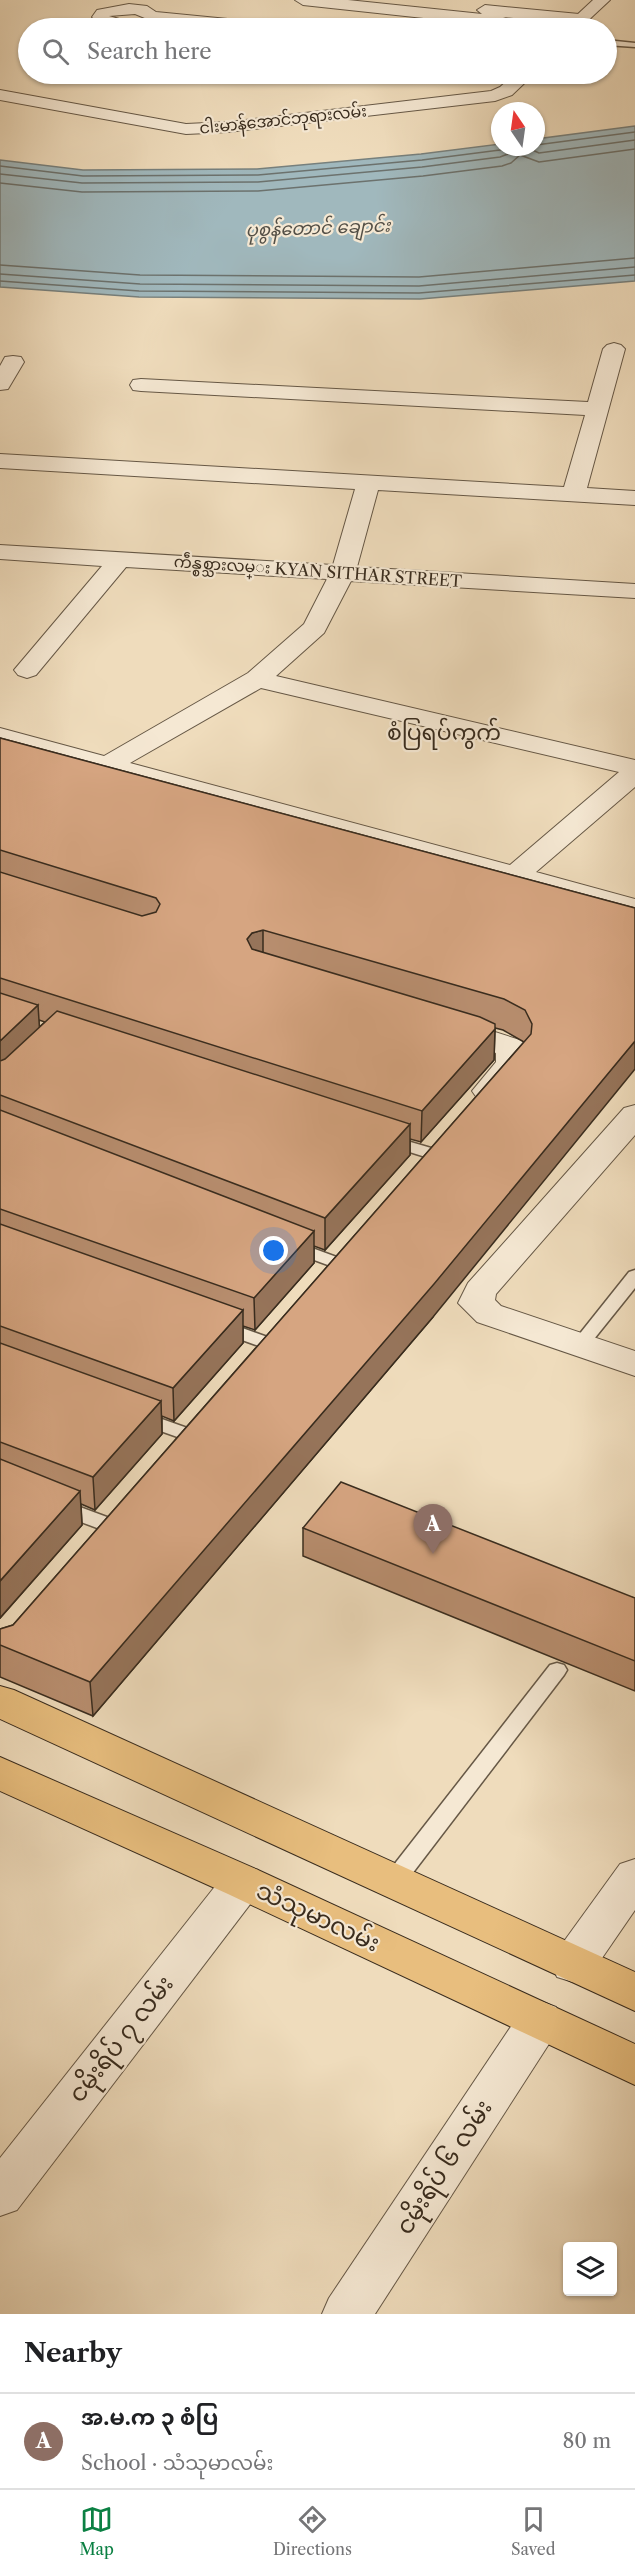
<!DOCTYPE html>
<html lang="en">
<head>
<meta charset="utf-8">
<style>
	body { margin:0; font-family:"Libre Caslon Text","Noto Sans Myanmar",serif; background:#f6f6f6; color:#202124 }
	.controls { position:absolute; right:18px; bottom:18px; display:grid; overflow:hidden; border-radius:6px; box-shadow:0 2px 4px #0004 }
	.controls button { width:54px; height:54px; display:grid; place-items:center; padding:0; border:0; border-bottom:2px solid #e0e0e0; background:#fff; color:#202124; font:30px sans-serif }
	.compass { position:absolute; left:491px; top:102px; width:54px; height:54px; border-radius:50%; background:#fff; box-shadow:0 2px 4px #0004; rotate:347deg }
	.you { position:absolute; left:274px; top:1251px; width:21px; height:21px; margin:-15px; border:4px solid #fff; border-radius:50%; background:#1a73e8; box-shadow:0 0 0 9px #1a73e833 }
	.badge { display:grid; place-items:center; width:39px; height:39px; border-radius:50%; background:#0b8043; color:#fff; font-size:20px; font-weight:700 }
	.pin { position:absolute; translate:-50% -50px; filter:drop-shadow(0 2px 3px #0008) }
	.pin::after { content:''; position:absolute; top:32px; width:21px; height:18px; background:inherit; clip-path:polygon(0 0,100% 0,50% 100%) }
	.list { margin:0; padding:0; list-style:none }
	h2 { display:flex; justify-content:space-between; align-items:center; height:78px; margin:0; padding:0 24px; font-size:26px }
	h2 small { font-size:20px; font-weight:400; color:#757577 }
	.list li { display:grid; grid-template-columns:39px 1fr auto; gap:18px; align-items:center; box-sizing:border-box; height:96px; padding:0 24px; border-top:2px solid #e0e0e0 }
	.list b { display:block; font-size:22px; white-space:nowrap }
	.list p { margin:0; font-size:20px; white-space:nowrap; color:#757577 }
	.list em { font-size:20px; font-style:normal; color:#757577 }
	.icon { flex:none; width:33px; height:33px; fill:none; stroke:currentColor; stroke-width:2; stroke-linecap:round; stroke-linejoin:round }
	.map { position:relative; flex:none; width:635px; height:2314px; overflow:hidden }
	.search { position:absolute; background:#fff; box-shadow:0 2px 4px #0004; left:18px; right:18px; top:18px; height:66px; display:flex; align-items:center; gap:15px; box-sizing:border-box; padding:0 21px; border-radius:33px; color:#757577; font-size:22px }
	.sheet { height:174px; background:#fff }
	nav { display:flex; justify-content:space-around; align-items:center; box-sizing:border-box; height:84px; border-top:2px solid #e0e0e0; background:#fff; font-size:16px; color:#757577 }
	nav a { display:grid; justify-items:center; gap:3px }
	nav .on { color:#0b8043 }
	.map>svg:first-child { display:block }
</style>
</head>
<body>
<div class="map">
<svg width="635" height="2314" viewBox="0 0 635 2314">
	<rect width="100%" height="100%" fill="#efdcbc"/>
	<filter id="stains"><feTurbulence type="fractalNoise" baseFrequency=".00333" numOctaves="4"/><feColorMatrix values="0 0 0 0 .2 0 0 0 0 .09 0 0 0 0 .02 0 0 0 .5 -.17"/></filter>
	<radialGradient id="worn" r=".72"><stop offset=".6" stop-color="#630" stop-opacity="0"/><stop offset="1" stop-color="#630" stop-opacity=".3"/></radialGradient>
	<!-- water -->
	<path fill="#a0b8bd" stroke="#77807d" stroke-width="1.5" d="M 635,126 L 635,281 L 420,299 L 139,297 L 0,287 L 0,160 L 83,170 L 257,169 L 421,154 L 500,144 L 500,147 L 536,147 L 536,139 Z"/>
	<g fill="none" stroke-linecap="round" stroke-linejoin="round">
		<!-- shore -->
		<g stroke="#6c726e" stroke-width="1.5">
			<path d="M 536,145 L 635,132"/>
			<path d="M 526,147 L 539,153 L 635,140"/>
			<path d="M 0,166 L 83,176 L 258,175 L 422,160 L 500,150 L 505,147"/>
			<path d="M 0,174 L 82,183 L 258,182 L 422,167 L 500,157 L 508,154 L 513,147"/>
			<path d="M 0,183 L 82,192 L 258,191 L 423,176 L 502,166 L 511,163 L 520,155 L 539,162 L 635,149"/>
			<path d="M 0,265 L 140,275 L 419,277 L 635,258"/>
			<path d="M 0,274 L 140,284 L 419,286 L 635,267"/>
			<path d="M 0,281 L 139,291 L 419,293 L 635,275"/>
		</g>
		<defs>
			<g id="service">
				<path d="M 606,40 L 635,43 L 635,47 L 606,45 Z"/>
				<path d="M 390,1136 L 438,1150 L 440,1154 L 432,1159 L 384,1144 L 382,1141 Z"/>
				<path d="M 293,1241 L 342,1259 L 345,1263 L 342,1267 L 336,1268 L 287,1250 L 284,1246 L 287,1242 Z"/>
				<path d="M 635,1270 L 635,1288 L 586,1349 L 574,1349 L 571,1345 L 574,1341 L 629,1272 Z"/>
				<path d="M 223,1321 L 273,1339 L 276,1343 L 273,1347 L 267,1349 L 217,1331 L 214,1327 L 217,1323 Z"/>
				<path d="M 142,1412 L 193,1430 L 195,1434 L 193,1438 L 186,1440 L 135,1422 L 133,1418 L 135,1414 Z"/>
				<path d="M 61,1500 L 115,1520 L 118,1525 L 115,1530 L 108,1532 L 54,1512 L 51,1507 L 54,1502 Z"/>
				<path d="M 557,1663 L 564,1665 L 567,1670 L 564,1675 L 402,1887 L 394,1890 L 386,1887 L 383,1881 L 386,1875 L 550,1665 Z"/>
			</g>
			<g id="minor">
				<path d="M 295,0 L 348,0 L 482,14 L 477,10 L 485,5 L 579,14 L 587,19 L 579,24 L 503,17 L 514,21 L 516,28 L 500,28 L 498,26 L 303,5 Z"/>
				<path d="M 129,4 L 147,6 L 156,12 L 268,23 L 276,28 L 226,28 L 152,21 L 135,14 L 109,16 L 126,21 L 129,28 C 116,29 101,28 92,17 L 97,10 Z"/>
				<path d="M 614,343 L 621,345 L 625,349 L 587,488 L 635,491 L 635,505 L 378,490 L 357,567 L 635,584 L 635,598 L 351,581 L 324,633 L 276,676 L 635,760 L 635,787 L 536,872 L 635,899 L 635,917 L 0,744 L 0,728 L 104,756 L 248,673 L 304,624 L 327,579 L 126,567 L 36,675 L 27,678 L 18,675 L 14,670 L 102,566 L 0,559 L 0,545 L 333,565 L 355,489 L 0,468 L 0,454 L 564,487 L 585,415 L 141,391 L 133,390 L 130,385 L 133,380 L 141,379 L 588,402 L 603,349 L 607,345 ZM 261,688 L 619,772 L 510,865 L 130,763 Z"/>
				<path d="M 13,356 L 21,357 L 24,362 L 8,389 L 0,390 L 0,366 L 5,357 Z"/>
				<path d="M 451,1018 L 523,1041 L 528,1048 L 528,1063 L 523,1070 L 499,1098 L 488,1101 L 477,1098 L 472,1091 L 496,1062 L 496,1053 L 440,1034 L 435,1027 L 440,1020 Z"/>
				<path d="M 635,1105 L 635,1135 L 496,1294 L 495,1300 L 501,1306 L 635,1351 L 635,1376 L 477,1322 L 458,1303 L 468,1283 L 624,1108 Z"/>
				<path d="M 635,1859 L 635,1910 L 589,1977 L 573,1982 L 557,1977 L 551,1964 L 557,1951 L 620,1864 Z"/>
				<path d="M 243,1865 L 258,1870 L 265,1882 L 258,1894 L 17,2210 L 0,2216 L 0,2158 L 228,1870 Z"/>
				<path d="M 540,2001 L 556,2007 L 563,2020 L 556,2033 L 375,2314 L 322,2314 L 329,2298 L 524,2007 Z"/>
			</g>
			<g id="tertiary">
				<path d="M 593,0 L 610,0 L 580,28 L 563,28 Z"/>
				<path d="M 515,74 L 534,74 L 512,95 L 495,101 L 228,132 L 186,134 L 0,100 L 0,90 L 186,124 L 228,122 L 491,91 L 500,87 Z"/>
			</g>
			<g id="primary">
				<path d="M 0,1686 L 14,1690 L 635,1972 L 635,2011 L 0,1719 Z"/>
				<path d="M 0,1757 L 258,1870 L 635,2044 L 635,2085 L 228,1894 L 0,1791 Z"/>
			</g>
		</defs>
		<!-- service casing -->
		<use href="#service" stroke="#665846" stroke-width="3"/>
		<!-- minor casing -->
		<use href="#minor" stroke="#665846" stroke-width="2"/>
		<!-- tertiary casing -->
		<use href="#tertiary" stroke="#665846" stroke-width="2"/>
		<!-- primary casing -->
		<use href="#primary" stroke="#392c1e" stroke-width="2"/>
		<!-- service -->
		<use href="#service" fill="#f5e8d3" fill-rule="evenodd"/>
		<!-- minor -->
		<use href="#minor" fill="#f5e8d3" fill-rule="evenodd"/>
		<!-- tertiary -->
		<use href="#tertiary" fill="#f5e8d3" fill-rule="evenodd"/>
		<!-- primary -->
		<use href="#primary" fill="#e8be7e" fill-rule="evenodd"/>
	</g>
	<!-- wall -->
	<g fill="#b88e6f" stroke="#392c1e" stroke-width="1.5" fill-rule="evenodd">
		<path d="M 0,738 L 635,908 L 433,1317 L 93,1716 L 0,1677 L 0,1629 L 13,1625 L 524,1042 L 503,1030 L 495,1028 L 494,1060 L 421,1142 L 410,1139 L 410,1155 L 325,1250 L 314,1246 L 314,1263 L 255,1330 L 243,1326 L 243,1343 L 174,1421 L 162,1416 L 162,1434 L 95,1510 L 81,1504 L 82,1525 L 0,1618 ZM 39,1020 L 45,1022 L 39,1027 Z"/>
		<path d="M 303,1528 L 635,1598 L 635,1691 L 303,1556 Z"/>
	</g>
	<!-- shaded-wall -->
	<g fill="#96745a" stroke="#392c1e" stroke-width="1.5">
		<path d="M 263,930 L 263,960 L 252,963 L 247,939 L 252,933 Z"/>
		<path d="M 38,1005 L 40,1036 L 0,1074 L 0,1041 Z"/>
		<path d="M 495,1029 L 494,1060 L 421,1142 L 422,1111 Z"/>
		<path d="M 635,1041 L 635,1069 L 433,1317 L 93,1716 L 90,1682 Z"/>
		<path d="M 410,1124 L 410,1155 L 325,1250 L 325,1218 Z"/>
		<path d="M 314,1231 L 314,1263 L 255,1330 L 254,1298 Z"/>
		<path d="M 243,1310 L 243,1343 L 174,1421 L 173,1388 Z"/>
		<path d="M 161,1401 L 162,1434 L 95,1510 L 93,1477 Z"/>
		<path d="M 80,1491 L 82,1525 L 0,1618 L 0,1581 Z"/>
	</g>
	<!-- building -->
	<g fill="#d6a581" stroke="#392c1e" stroke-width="1.5">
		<path d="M 0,738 L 635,908 L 635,1041 L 434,1284 L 90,1682 L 0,1645 L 0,1629 L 13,1625 L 531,1034 L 532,1024 L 525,1010 L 504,999 L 263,930 L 252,933 L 247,939 L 252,949 L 480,1017 L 495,1024 L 495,1029 L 422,1111 L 0,978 L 0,872 L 142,916 L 156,912 L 160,904 L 156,898 L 0,850 Z"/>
		<path d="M 0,993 L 38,1005 L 0,1041 Z"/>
		<path d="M 57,1011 L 410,1124 L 325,1218 L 0,1095 L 0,1061 L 5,1059 Z"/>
		<path d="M 0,1110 L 314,1231 L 254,1298 L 0,1209 Z"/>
		<path d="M 0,1224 L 243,1310 L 173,1388 L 0,1326 Z"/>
		<path d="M 0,1343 L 161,1401 L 93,1477 L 0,1442 Z"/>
		<path d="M 0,1459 L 80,1491 L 0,1581 Z"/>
		<path d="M 341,1482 L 635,1598 L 635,1661 L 303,1528 Z"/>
	</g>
	<g text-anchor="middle" stroke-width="4.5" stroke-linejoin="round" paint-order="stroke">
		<!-- far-street labels -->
		<g font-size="16" fill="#392c1e" stroke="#f5e8d3">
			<text transform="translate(283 119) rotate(-6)" y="6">ငါးမာန်အောင်ဘုရားလမ်း</text>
			<text transform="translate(318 571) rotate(4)" y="6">ကဵန္စစ္သားလမ္း KYAN SITHAR STREET</text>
		</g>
		<!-- far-water labels -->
		<g font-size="18" font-style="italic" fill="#534f46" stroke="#f5e8d3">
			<text transform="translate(318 228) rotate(-2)" y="6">ပုစွန်တောင် ချောင်း</text>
		</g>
		<!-- quarter labels -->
		<g font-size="22" fill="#392c1e" stroke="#f5e8d3">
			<text x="444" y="740">စံပြရပ်ကွက်</text>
		</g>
		<!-- near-street labels -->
		<g font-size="24" fill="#392c1e" stroke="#f5e8d3">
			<text transform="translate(318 1917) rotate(25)" y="8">သံသုမာလမ်း</text>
			<text transform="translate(121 2039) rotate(-52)" y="8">ငမိုးရိပ် ၇ လမ်း</text>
			<text transform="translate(444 2167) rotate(-57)" y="8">ငမိုးရိပ် ၆ လမ်း</text>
		</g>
	</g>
	<rect width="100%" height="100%" filter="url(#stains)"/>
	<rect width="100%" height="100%" fill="url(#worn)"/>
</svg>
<div class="controls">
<button><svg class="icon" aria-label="layers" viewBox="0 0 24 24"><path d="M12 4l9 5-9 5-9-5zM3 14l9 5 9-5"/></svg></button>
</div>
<svg class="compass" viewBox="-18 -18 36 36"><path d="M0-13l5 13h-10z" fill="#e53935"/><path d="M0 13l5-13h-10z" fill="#757577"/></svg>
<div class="you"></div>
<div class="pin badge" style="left:433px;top:1554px;background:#8d6e63">A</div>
<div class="search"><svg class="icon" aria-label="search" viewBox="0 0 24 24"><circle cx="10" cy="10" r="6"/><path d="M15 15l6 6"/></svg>Search here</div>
</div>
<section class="sheet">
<h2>Nearby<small></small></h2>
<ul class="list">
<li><span class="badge" style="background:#8d6e63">A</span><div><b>အ.မ.က ၃ စံပြ</b><p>School · သံသုမာလမ်း</p></div><em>80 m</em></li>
</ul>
</section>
<nav>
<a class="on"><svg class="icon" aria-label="map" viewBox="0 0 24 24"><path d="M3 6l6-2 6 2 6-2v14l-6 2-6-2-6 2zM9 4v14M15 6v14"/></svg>Map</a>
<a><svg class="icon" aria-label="directions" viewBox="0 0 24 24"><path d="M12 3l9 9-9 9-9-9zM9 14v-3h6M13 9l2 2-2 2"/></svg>Directions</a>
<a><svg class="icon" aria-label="saved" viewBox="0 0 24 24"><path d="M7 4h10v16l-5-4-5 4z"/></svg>Saved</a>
</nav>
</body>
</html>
